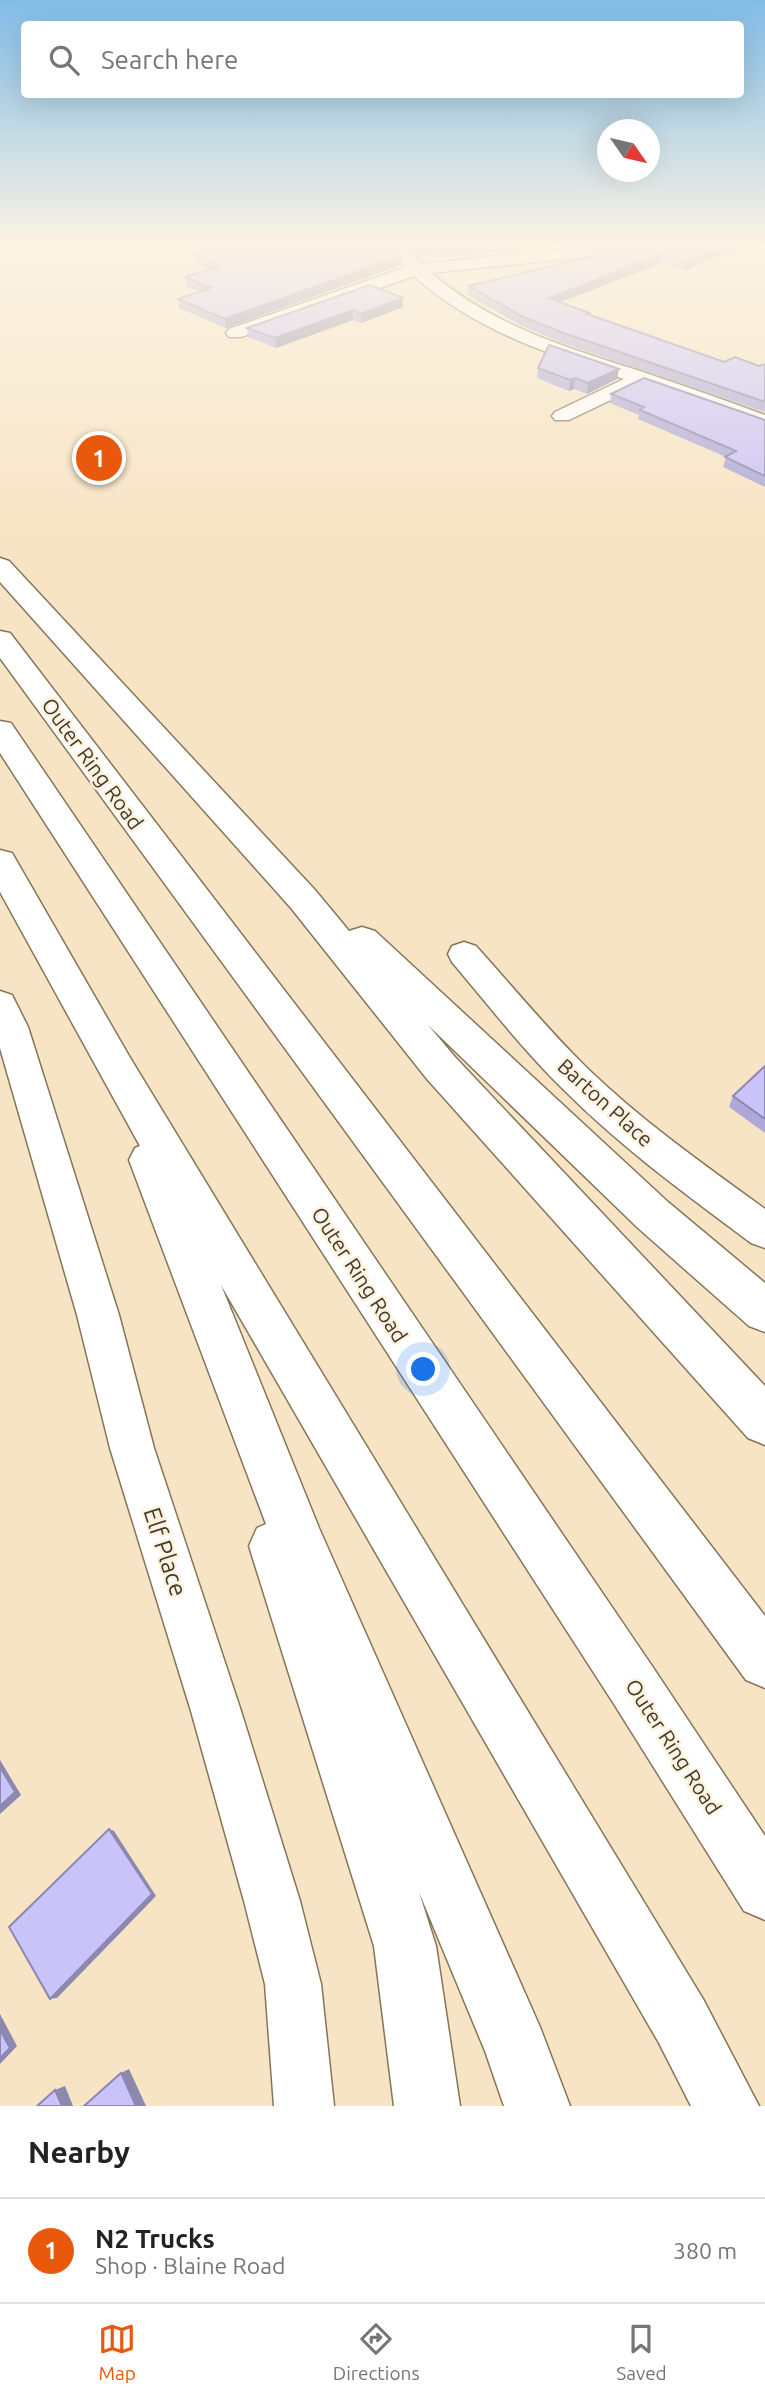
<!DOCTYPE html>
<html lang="en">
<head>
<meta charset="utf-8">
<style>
	body { margin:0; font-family:Ubuntu,sans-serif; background:#f6f6f6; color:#222 }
	.compass { position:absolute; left:597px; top:119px; width:63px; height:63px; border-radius:50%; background:#fff; box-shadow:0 7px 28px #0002; rotate:124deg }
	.you { position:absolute; left:424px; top:1370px; width:24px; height:24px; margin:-18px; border:5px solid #fff; border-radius:50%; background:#1a73e8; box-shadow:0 0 0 10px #1a73e833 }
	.badge { display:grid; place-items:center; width:46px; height:46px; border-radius:50%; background:#ea580c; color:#fff; font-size:23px; font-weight:700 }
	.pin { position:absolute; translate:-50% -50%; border:4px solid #fff; box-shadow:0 2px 7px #0006 }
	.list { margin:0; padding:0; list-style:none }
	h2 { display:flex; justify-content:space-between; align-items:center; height:91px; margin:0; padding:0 28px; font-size:30px }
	h2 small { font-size:23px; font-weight:400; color:#767676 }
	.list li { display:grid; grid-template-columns:46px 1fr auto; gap:21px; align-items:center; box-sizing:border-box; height:105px; padding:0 28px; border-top:2px solid #e0e0e0 }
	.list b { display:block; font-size:26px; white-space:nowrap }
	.list p { margin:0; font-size:23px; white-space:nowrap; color:#767676 }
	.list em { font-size:23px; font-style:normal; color:#767676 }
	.icon { flex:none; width:38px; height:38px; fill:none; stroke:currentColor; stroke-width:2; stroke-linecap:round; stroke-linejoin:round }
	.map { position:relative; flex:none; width:765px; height:2106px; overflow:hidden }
	.search { position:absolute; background:#fff; box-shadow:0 7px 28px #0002; left:21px; right:21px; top:21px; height:77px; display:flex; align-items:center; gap:18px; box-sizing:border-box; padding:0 24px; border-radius:7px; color:#767676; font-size:26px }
	.sheet { height:196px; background:#fff }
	nav { display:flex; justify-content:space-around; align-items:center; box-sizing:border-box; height:98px; border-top:2px solid #e0e0e0; background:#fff; font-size:19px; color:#767676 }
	nav a { display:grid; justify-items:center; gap:4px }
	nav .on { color:#ea580c }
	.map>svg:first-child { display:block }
</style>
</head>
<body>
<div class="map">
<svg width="765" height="2106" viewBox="0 0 765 2106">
	<rect width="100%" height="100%" fill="#f7e4c4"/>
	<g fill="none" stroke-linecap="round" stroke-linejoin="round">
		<defs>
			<g id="minor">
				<path d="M 389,246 L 406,246 L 422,264 L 588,246 L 620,246 L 618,249 L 584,257 L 431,273 C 493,326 567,348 643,372 C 684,386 725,400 765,415 L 765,428 L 642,385 L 569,420 L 555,420 L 552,416 L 555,412 L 624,379 C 548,354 474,330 414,276 L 241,337 L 229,337 L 226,333 L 229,329 L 406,267 Z"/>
				<path d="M 464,942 L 476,946 C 513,987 548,1030 588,1069 C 642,1121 704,1165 765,1209 L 765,1248 L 751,1243 C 687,1195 622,1148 565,1091 C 524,1051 489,1006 452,962 L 448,954 L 452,946 Z"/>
				<path d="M 0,991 L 12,995 L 28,1027 L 119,1315 L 154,1448 L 241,1711 L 300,1901 L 321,1984 L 334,2106 L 274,2106 L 265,1984 L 244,1901 L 191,1711 L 110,1448 L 77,1315 L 0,1048 Z"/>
			</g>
			<g id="highway">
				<path d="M 0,558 L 9,561 L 315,890 L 349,931 L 362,927 L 375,931 L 668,1202 L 765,1283 L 765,1332 L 749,1326 L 638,1228 L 428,1025 L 455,1057 L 765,1386 L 765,1445 L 748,1438 L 427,1079 L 291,908 L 0,582 Z"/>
				<path d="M 0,631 L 10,633 L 765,1616 L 765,1688 L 746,1680 L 0,658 Z"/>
				<path d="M 0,721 L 11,723 L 652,1666 L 765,1836 L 765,1920 L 744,1911 L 614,1704 L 0,753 Z"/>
				<path d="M 0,850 L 12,853 L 129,1056 L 703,1999 L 759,2106 L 691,2106 L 659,2043 L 221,1285 L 319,1528 L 540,2027 L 570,2106 L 504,2106 L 485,2051 L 419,1892 L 436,1946 L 460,2106 L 394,2106 L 374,1946 L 249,1546 L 257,1528 L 266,1524 L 129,1160 L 135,1148 L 140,1146 L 0,892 Z"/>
			</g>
		</defs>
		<!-- minor casing -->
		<use href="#minor" stroke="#867559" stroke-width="3"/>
		<!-- highway casing -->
		<use href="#highway" stroke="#867559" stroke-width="3"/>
		<!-- minor -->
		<use href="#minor" fill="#fff" fill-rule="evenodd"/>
		<!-- highway -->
		<use href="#highway" fill="#fff" fill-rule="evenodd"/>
	</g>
	<!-- wall -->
	<g fill="#ada8d7">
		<path d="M 410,246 L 546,246 L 437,258 L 433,253 L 420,258 Z"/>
		<path d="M 605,246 L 743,246 L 684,271 L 661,263 L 560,302 L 589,315 L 724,362 L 759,366 L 765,364 L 765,412 L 560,342 L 520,325 L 468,295 L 469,286 L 595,255 L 596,248 Z"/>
		<path d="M 210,249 L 401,265 L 226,328 L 179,308 L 178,299 L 200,292 L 186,286 L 185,277 L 209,269 L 197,264 L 196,255 L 210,251 Z"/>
		<path d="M 370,285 L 403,307 L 361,323 L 353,320 L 276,348 L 248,337 L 247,328 Z"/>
		<path d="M 538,368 L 617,379 L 587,394 L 574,389 L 569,391 L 537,378 Z"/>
		<path d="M 611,394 L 765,420 L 765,487 L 723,467 L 726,457 L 638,419 L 639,415 L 610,403 Z"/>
		<path d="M 765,1066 L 765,1133 L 729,1107 L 733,1096 Z"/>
	</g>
	<!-- shaded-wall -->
	<g fill="#8d88af">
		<path d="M 428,246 L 434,246 L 433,253 L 420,258 L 420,249 Z"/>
		<path d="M 462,246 L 546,246 L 437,258 L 437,249 Z"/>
		<path d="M 724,246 L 743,246 L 684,271 L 685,262 Z"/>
		<path d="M 662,254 L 661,263 L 548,307 L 549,298 Z"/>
		<path d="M 401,256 L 401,265 L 226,328 L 225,319 Z"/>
		<path d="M 403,298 L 403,307 L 361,323 L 361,314 Z"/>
		<path d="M 353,310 L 353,320 L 276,348 L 275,338 Z"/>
		<path d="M 619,369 L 617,379 L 587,394 L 588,383 Z"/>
		<path d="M 575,378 L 574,389 L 569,391 L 570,380 Z"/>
		<path d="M 0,1760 L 21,1795 L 0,1814 Z"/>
		<path d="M 109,1829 L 114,1831 L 156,1896 L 57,1998 L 50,1999 Z"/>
		<path d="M 0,2014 L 17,2046 L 0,2064 Z"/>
		<path d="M 129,2069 L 146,2106 L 136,2106 L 121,2073 Z"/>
		<path d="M 65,2086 L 73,2106 L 62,2106 L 55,2090 Z"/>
	</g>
	<!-- building -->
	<g fill="#c9c3fa" stroke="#8d88af" stroke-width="2">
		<path d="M 217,246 L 393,246 L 401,256 L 225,319 L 178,299 L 211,288 L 185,277 L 220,266 L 196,255 L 212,250 L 210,249 Z"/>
		<path d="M 418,246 L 428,246 L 420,249 Z"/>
		<path d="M 435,246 L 462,246 L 437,249 Z"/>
		<path d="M 605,246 L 724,246 L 685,262 L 662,254 L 549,298 L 589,313 L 587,314 L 724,362 L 735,357 L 759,366 L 765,364 L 765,402 L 561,332 L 521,316 L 469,286 L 597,255 L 596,248 Z"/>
		<path d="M 370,285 L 403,298 L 361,314 L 353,310 L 275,338 L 247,328 Z"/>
		<path d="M 549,345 L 619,369 L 588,383 L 575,378 L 570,380 L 538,368 Z"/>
		<path d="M 644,378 L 765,420 L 765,476 L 725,457 L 736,451 L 729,448 L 640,410 L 644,407 L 611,394 Z"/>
		<path d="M 765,1066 L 765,1119 L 733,1096 Z"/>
		<path d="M 0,1767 L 15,1792 L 0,1806 Z"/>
		<path d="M 109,1829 L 152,1894 L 50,1999 L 9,1927 Z"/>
		<path d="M 0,2030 L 10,2048 L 0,2058 Z"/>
		<path d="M 121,2073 L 136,2106 L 84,2106 Z"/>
		<path d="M 55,2090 L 62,2106 L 37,2106 Z"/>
	</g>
	<!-- sky -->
	<linearGradient id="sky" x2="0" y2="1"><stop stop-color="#81bce6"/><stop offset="0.45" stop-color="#fbf3e4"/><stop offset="1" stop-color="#fbf3e4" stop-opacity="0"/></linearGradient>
	<rect width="765" height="541" fill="url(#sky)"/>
	<g text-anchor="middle" stroke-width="5" stroke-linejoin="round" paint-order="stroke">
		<!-- street labels -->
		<g font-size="21" fill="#413a2d" stroke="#fef2df">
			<text transform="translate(92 764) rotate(54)" y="7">Outer Ring Road</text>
			<text transform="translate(605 1103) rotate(42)" y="7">Barton Place</text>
			<text transform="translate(359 1275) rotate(57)" y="7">Outer Ring Road</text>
			<text transform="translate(673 1747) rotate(57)" y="7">Outer Ring Road</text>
		</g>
		<!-- near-street labels -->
		<g font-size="24" fill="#413a2d" stroke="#fef2df">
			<text transform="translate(165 1552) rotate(72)" y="8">Elf Place</text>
		</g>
	</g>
</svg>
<svg class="compass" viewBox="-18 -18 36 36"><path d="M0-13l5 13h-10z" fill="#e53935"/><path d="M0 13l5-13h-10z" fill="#767676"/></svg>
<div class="you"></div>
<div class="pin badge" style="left:99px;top:458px">1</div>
<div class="search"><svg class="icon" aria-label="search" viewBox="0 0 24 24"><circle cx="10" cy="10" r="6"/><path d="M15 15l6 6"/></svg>Search here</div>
</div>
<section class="sheet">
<h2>Nearby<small></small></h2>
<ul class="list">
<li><span class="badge">1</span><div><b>N2 Trucks</b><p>Shop · Blaine Road</p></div><em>380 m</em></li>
</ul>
</section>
<nav>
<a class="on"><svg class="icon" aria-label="map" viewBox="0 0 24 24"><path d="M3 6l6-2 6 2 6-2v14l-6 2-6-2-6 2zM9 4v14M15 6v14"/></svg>Map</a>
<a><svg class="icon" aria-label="directions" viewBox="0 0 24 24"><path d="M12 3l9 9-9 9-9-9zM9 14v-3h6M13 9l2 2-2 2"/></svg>Directions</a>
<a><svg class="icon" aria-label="saved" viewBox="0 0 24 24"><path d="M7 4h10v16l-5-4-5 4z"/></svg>Saved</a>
</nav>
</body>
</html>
